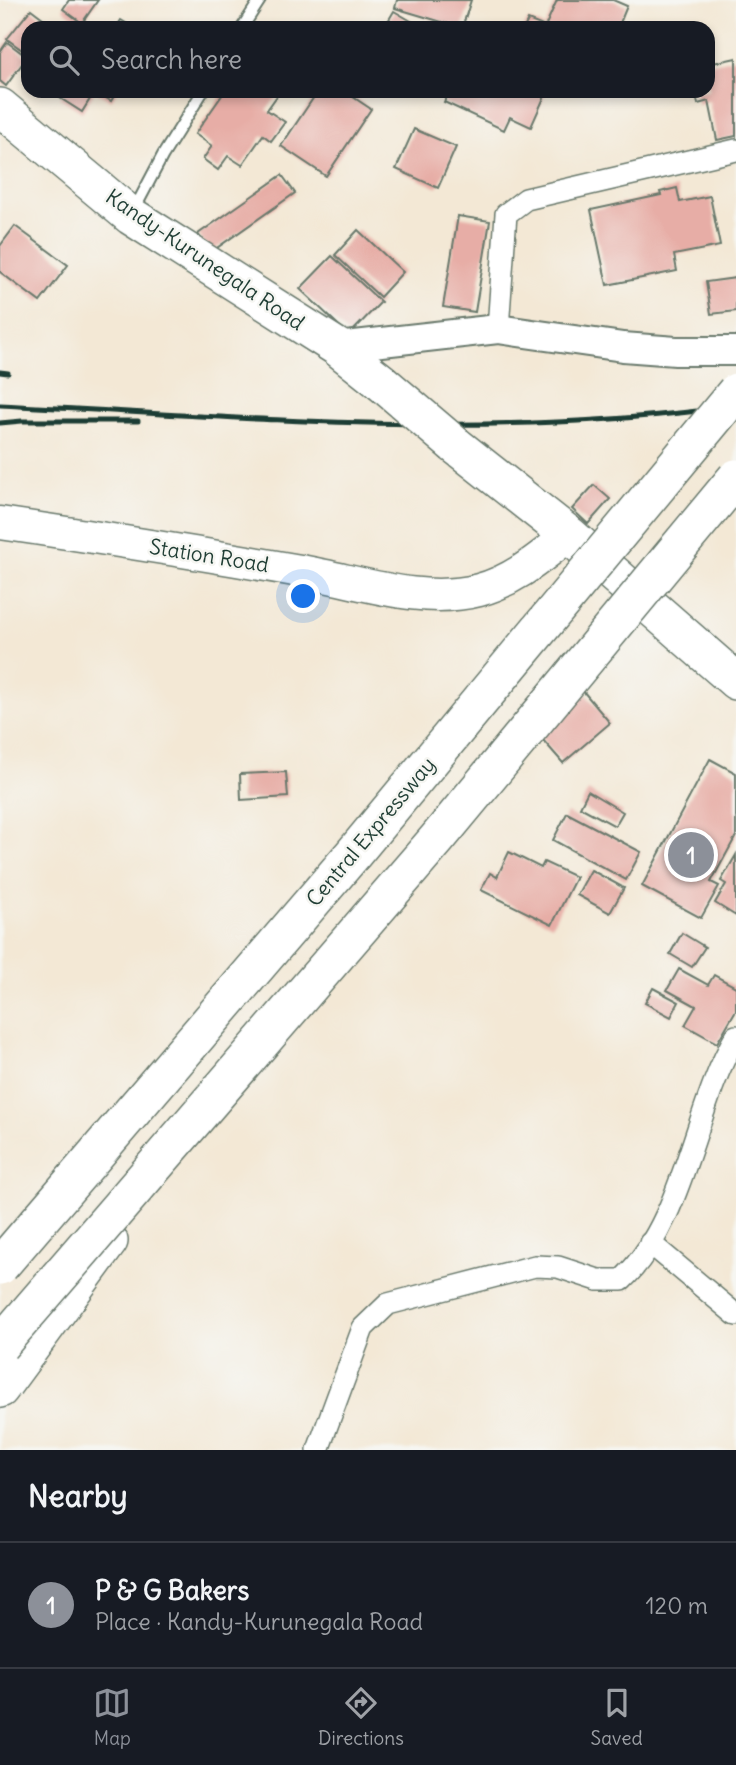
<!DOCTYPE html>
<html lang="en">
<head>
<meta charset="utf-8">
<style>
	body { margin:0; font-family:Delius,sans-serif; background:#242831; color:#f1f3f6 }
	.you { position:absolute; left:304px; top:597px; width:24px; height:24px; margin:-18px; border:5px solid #fff; border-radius:50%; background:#1a73e8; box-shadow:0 0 0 10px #1a73e833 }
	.badge { display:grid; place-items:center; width:46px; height:46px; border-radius:50%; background:#8c9099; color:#fff; font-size:23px; font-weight:700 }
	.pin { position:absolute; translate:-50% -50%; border:4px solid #fff; box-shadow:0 2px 7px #0006 }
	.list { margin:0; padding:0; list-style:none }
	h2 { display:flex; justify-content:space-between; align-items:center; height:91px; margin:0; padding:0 28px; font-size:30px }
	h2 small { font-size:23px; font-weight:400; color:#9ea1a6 }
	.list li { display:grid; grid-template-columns:46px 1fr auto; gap:21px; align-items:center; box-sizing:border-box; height:126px; padding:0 28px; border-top:2px solid #363941 }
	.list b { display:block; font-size:26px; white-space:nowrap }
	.list p { margin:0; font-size:23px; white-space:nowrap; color:#9ea1a6 }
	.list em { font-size:23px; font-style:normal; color:#9ea1a6 }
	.icon { flex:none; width:38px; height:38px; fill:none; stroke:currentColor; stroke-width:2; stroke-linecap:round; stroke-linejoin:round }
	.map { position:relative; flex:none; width:736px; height:1450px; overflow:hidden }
	.search { position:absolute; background:#171b24; box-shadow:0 4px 10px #0003; left:21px; right:21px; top:21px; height:77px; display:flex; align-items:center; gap:18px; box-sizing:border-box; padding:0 24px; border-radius:21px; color:#9ea1a6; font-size:26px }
	.sheet { height:217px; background:#171b24 }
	nav { display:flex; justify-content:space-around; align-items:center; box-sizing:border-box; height:98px; border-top:2px solid #363941; background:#171b24; font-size:19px; color:#9ea1a6 }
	nav a { display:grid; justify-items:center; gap:4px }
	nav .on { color:#8c9099 }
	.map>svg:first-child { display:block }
</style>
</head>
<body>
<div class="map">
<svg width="736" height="1450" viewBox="0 0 736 1450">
	<rect width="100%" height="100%" fill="#f6f6f2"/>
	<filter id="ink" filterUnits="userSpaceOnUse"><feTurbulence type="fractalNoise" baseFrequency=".0143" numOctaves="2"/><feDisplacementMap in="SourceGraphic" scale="14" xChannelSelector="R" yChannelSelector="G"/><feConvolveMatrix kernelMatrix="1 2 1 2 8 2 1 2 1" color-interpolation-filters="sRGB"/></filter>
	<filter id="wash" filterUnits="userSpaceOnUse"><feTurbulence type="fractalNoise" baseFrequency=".00686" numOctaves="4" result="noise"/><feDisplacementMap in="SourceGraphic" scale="28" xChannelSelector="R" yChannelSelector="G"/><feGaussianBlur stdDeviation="1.57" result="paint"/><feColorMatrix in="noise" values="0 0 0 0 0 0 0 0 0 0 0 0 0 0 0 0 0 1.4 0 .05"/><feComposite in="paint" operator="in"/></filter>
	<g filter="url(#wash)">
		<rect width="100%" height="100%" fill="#f3e8d5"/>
		<g id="blocks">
			<!-- building -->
			<g fill="#e7ada6">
				<path d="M 69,0 L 98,0 L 82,23 L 63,9 Z"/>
				<path d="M 397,0 L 471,0 L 462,28 L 395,8 Z"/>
				<path d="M 557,0 L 613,0 L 627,6 L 618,28 L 524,28 L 528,20 L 545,27 Z"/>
				<path d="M 31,9 L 48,22 L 43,28 L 28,28 L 28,48 L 25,52 L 7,39 Z"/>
				<path d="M 394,11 L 423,28 L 384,28 Z"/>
				<path d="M 121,20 L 134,28 L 116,28 Z"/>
				<path d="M 7,42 L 27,57 L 6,86 L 0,81 L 0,52 Z"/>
				<path d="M 736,58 L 736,136 L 717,140 L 709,101 L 698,104 L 695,91 L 708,91 L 708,64 Z"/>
				<path d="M 65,91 L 117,91 L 111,101 L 95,91 L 82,112 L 60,98 Z"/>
				<path d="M 225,91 L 276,91 L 279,93 L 267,110 L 285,122 L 271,141 L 263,135 L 242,165 L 228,156 L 218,170 L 203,159 L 212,146 L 195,134 Z"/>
				<path d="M 318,91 L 344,91 L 371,109 L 326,176 L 281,146 Z"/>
				<path d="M 449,91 L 547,91 L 531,127 L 510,117 L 504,130 L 444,102 Z"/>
				<path d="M 414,129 L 456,147 L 438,188 L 396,169 Z"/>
				<path d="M 282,175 L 295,193 L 211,252 L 198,234 Z"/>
				<path d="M 677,188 L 680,202 L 710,196 L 720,246 L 674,255 L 677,271 L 607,285 L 591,210 L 661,195 L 660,192 Z"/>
				<path d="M 458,216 L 490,221 L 475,312 L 443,307 Z"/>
				<path d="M 15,226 L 68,265 L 40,302 L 0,272 L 0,246 Z"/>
				<path d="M 358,230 L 403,272 L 380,297 L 335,255 Z"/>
				<path d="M 332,256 L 381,302 L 349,335 L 300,289 Z"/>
				<path d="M 736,278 L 736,311 L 711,314 L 706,282 Z"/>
				<path d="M 594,485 L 610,499 L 588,524 L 572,509 Z"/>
				<path d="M 583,691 L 610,723 L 563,763 L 535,731 Z"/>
				<path d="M 710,759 L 736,773 L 736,836 L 711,882 L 719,886 L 701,918 L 642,886 Z"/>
				<path d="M 286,772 L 288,797 L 241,800 L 240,774 Z"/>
				<path d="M 588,791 L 623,812 L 615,826 L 580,807 Z"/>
				<path d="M 567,813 L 641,852 L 626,880 L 553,840 Z"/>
				<path d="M 509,852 L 541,868 L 544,862 L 576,877 L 552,925 L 481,890 L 490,873 L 497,877 Z"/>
				<path d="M 736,855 L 736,916 L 715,903 L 726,884 L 721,881 Z"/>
				<path d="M 591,870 L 624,888 L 610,913 L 577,895 Z"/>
				<path d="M 682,933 L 705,947 L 692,967 L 670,954 Z"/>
				<path d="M 679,969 L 708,985 L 714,975 L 736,987 L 736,1010 L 717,1043 L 685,1025 L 696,1006 L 667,990 Z"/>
				<path d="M 653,988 L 679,1002 L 671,1017 L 645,1003 Z"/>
			</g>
		</g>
	</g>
	<g filter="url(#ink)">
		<use href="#blocks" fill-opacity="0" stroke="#69796c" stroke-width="2"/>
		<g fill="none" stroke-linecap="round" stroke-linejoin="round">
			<defs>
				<g id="lane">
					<path d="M 242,28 L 260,0"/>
					<path d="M 134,210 L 163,155 L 203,91"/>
				</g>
				<g id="street">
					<path d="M 498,329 L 506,214 L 526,199 L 736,150"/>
					<path d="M 650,1243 L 736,1315"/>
					<path d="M 318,1450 L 363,1328 L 388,1304 L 535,1266 L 558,1267 L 598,1280 L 622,1280 C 685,1220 693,1110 736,1036"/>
				</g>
				<path id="secondary" d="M 337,347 L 498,329 L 623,347 L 676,351 L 736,351"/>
				<path id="primary" d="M 0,523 C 102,538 204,554 306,572 C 361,582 422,605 479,590 C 515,580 541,557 569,535"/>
				<g id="highway">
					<path d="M 0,107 L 131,216 L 337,347 L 381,382"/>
					<path d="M 455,445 L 569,535 L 736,681"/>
					<path d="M 0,1389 L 109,1241"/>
				</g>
			</defs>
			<!-- lane casing -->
			<use href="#lane" stroke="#69796c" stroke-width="14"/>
			<!-- street casing -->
			<use href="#street" stroke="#69796c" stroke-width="24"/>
			<!-- secondary casing -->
			<use href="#secondary" stroke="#69796c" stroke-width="32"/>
			<!-- primary casing -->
			<use href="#primary" stroke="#69796c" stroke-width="35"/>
			<!-- highway casing -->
			<use href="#highway" stroke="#69796c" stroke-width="40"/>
			<!-- lane -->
			<use href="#lane" stroke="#fff" stroke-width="10"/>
			<!-- street -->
			<use href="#street" stroke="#fff" stroke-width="21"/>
			<!-- secondary -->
			<use href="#secondary" stroke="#fff" stroke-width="28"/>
			<!-- primary -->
			<use href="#primary" stroke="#fff" stroke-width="32"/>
			<!-- highway -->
			<use href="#highway" stroke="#fff" stroke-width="37"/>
			<!-- rail -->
			<g stroke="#1f3d34" stroke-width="5">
				<path d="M 0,372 L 8,373"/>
				<path d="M 0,405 C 245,417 492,441 736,406"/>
				<path d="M 0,423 L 22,421 L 138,421"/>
			</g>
			<defs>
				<g id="highway-bridge">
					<path d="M 381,382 L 455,445"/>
					<path d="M 0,1266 L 354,853 L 736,392"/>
					<path d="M 0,1345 L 437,839 L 736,478"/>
				</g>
			</defs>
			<!-- highway-bridge casing -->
			<use href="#highway-bridge" stroke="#69796c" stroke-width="40" stroke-linecap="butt"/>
			<!-- highway-bridge -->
			<use href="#highway-bridge" stroke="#fff" stroke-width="37"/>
		</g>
	</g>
	<g text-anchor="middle" stroke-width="5" stroke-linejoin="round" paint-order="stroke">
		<!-- street labels -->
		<g font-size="21" fill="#1f3d34" stroke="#f6f6f2">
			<text transform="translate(205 260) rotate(34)" y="7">Kandy-Kurunegala Road</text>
			<text transform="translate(209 556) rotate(9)" y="7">Station Road</text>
			<text transform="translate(371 832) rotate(-50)" y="7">Central Expressway</text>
		</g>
	</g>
</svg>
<div class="you"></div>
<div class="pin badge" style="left:691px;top:855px">1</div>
<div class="search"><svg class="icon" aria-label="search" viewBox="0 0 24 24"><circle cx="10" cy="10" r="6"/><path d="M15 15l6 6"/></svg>Search here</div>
</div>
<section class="sheet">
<h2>Nearby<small></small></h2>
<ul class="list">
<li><span class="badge">1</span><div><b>P &amp; G Bakers</b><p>Place · Kandy-Kurunegala Road</p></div><em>120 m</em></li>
</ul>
</section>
<nav>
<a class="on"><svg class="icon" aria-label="map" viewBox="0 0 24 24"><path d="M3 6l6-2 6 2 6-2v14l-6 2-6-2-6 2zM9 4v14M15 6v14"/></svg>Map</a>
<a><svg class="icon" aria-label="directions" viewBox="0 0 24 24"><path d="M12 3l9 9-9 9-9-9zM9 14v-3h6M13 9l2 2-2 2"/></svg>Directions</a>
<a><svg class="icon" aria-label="saved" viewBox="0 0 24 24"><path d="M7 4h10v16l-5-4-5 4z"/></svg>Saved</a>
</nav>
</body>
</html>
